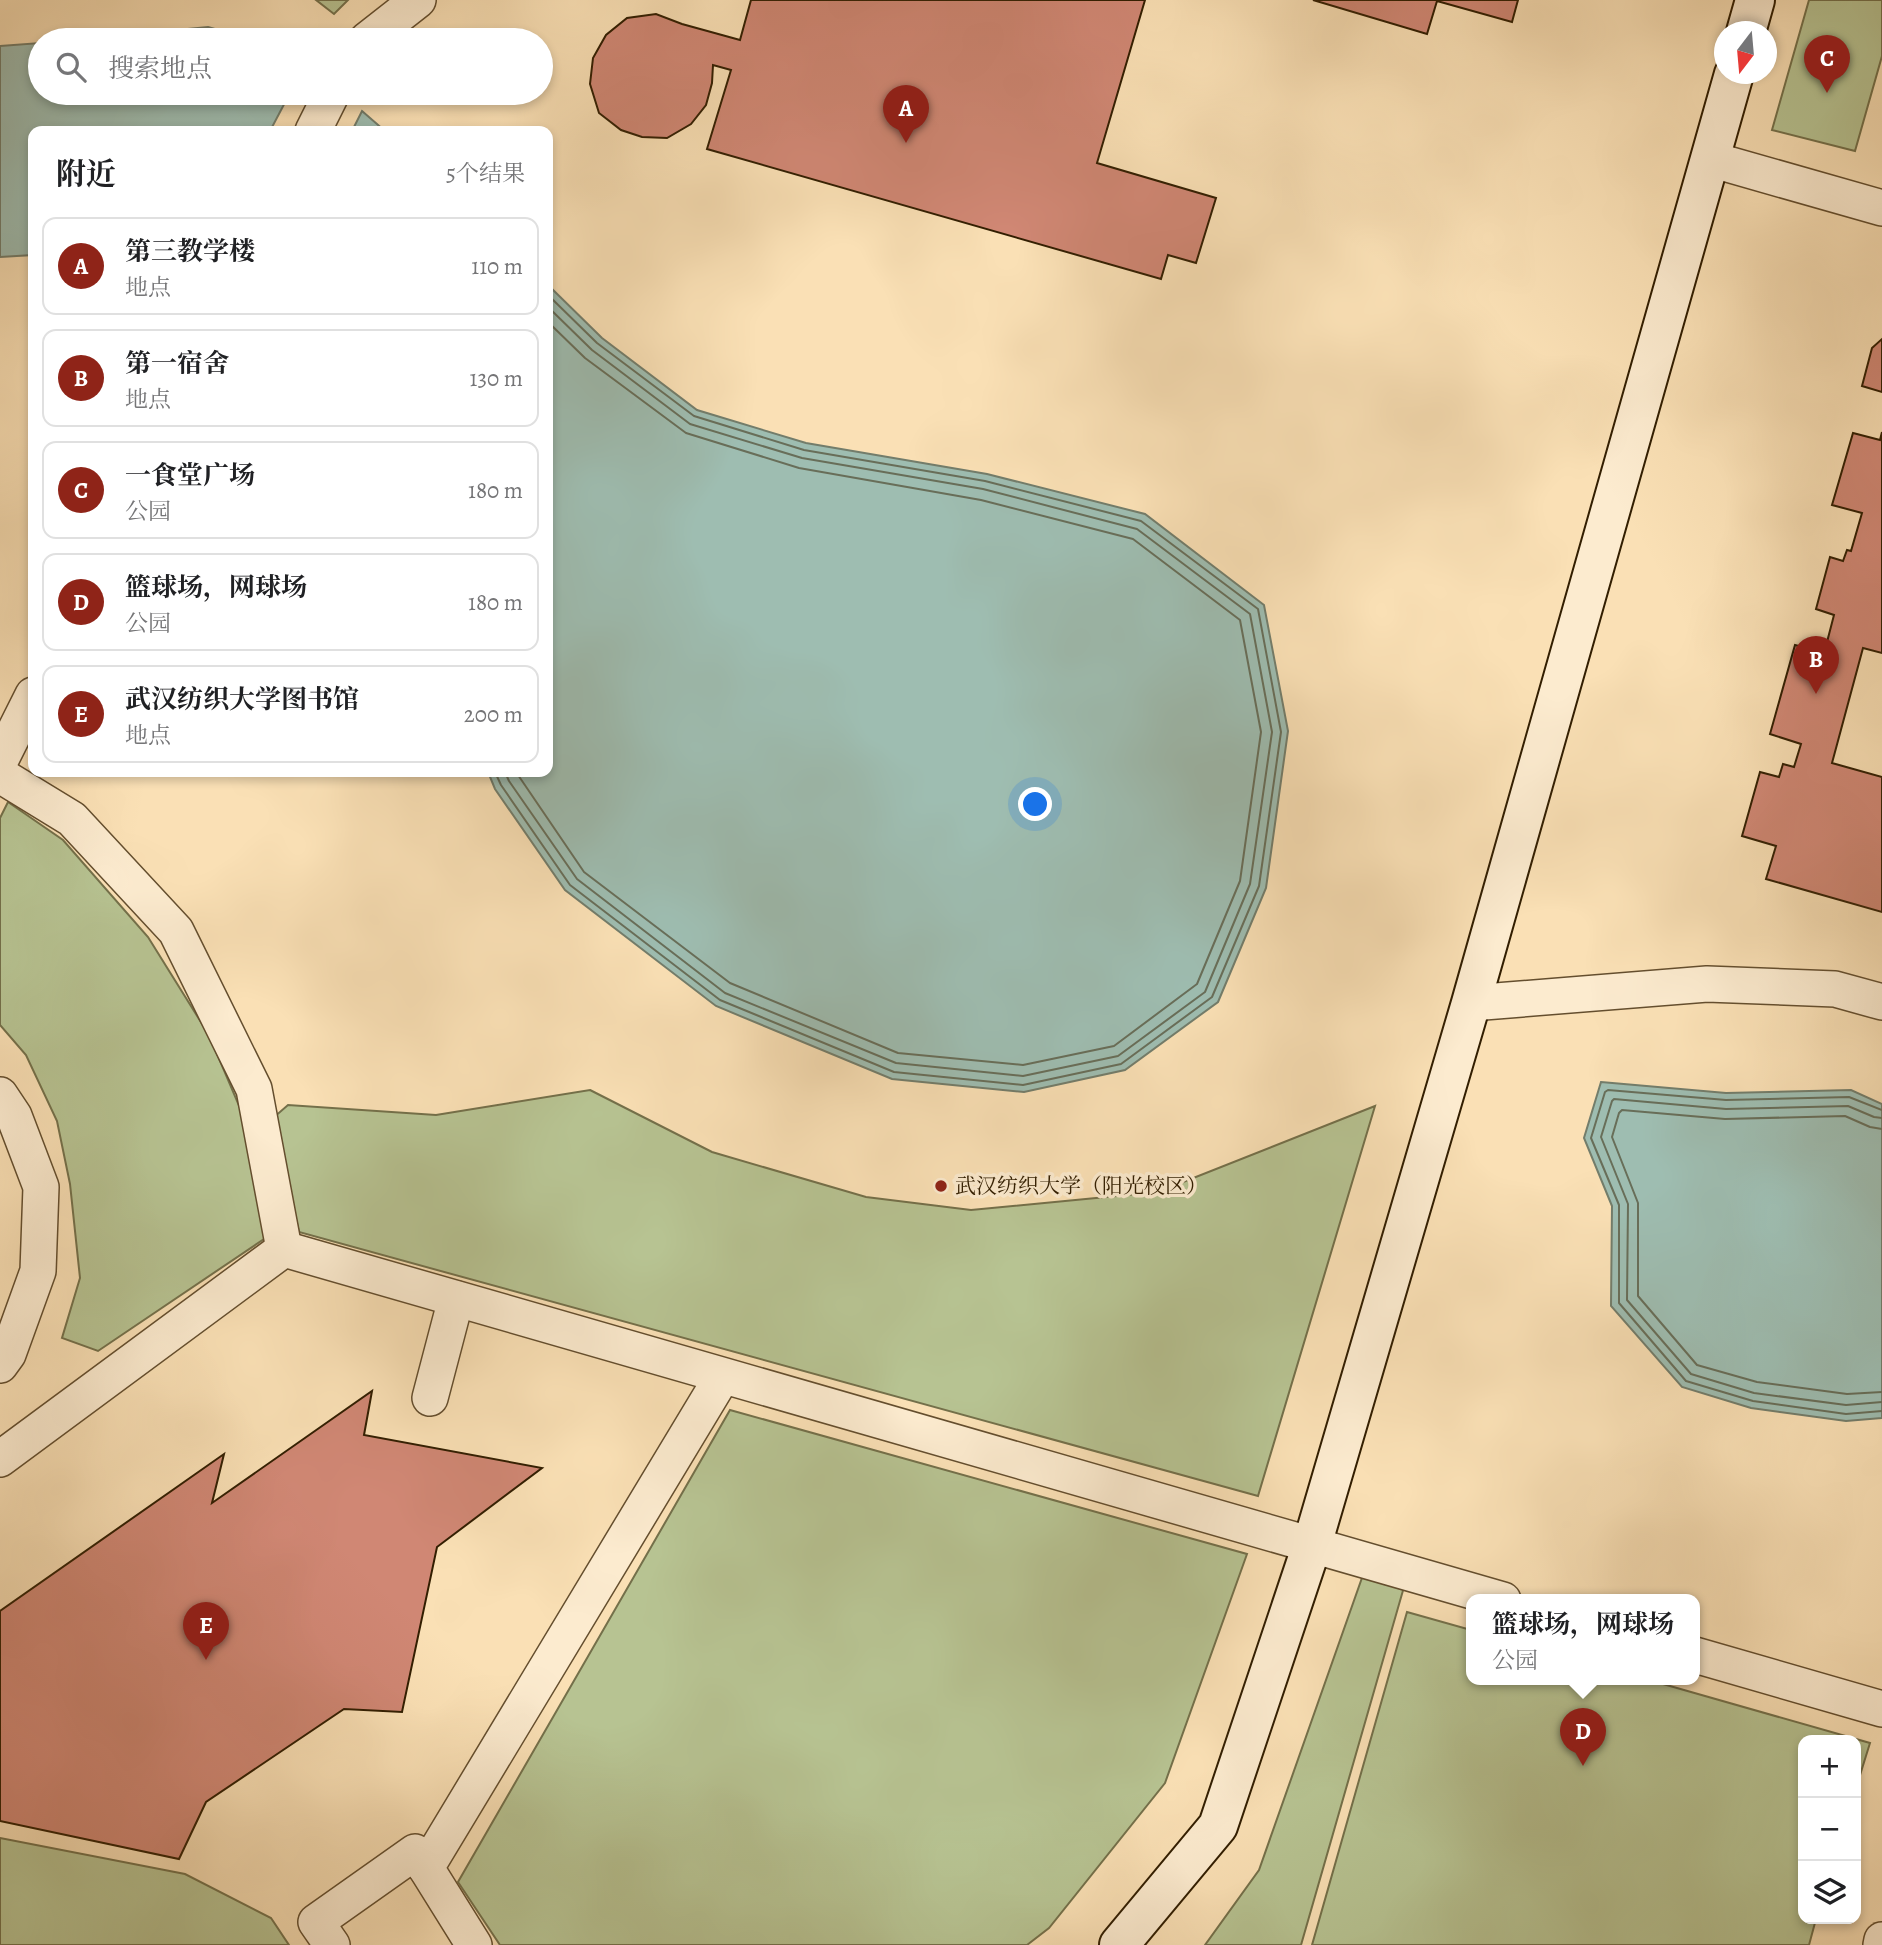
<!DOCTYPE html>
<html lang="zh">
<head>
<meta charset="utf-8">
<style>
	body { margin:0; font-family:Alegreya,"Noto Serif SC",serif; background:#f6f6f6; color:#202124 }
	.controls { position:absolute; right:21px; bottom:21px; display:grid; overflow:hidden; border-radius:14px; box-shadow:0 4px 10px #0003 }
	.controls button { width:63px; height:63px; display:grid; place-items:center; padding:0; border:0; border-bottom:2px solid #e0e0e0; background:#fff; color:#202124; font:35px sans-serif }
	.compass { position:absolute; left:1714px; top:21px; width:63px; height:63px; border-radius:50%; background:#fff; box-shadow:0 4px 10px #0003; rotate:196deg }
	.you { position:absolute; left:1036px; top:805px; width:24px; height:24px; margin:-18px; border:5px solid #fff; border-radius:50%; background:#1a73e8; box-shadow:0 0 0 10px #1a73e833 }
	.badge { display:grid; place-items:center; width:46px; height:46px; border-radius:50%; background:#8f2418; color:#fff; font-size:23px; font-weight:700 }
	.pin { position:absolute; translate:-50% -58px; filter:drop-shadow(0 2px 4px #0008) }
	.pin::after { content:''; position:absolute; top:37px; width:24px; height:21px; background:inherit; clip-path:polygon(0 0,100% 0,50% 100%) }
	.popup { position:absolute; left:1466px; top:1594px; width:234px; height:91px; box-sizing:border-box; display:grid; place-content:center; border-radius:14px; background:#fff; filter:drop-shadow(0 2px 5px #0005); font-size:23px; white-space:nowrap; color:#757577 }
	.popup b { font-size:26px; color:#202124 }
	.popup::after { content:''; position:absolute; left:50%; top:100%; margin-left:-14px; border:14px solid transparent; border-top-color:#fff }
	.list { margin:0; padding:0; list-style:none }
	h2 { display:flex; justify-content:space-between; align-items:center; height:91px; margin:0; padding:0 28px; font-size:30px }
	h2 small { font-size:23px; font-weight:400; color:#757577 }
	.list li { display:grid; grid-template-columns:46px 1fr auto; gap:21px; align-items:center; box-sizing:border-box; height:98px; margin:0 14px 14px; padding:0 14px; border:2px solid #e0e0e0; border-radius:14px }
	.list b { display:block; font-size:26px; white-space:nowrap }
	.list p { margin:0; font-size:23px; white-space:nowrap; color:#757577 }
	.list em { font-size:23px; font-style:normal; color:#757577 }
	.icon { flex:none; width:38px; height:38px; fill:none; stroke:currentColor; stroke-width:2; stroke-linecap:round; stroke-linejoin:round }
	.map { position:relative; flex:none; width:1882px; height:1945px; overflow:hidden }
	.search { position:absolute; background:#fff; box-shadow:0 4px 10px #0003; left:28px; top:28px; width:525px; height:77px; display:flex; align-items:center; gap:18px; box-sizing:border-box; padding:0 24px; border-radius:38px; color:#757577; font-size:26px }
	.panel { position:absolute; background:#fff; box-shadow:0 4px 10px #0003; left:28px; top:126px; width:525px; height:651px; border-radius:14px }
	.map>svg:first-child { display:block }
</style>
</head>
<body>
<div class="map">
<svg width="1882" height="1945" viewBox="0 0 1882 1945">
	<rect width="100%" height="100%" fill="#fae0b5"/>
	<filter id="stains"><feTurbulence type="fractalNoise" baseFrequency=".00286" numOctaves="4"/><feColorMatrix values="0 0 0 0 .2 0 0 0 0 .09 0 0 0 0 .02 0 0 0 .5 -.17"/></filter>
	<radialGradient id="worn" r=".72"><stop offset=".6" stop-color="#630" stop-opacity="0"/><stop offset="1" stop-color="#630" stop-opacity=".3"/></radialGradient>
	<!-- green -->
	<g fill="#b7c392" stroke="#74704a" stroke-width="2">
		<path d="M 316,0 L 348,0 L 334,14 Z"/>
		<path d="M 1809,0 L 1882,0 L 1882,56 L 1855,151 L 1772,130 Z"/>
		<path d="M 8,802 L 63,840 L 148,937 L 209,1035 L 246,1122 L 267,1237 L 98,1351 L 62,1338 L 80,1278 L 70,1184 L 57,1121 L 26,1055 L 0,1025 L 0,818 Z"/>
		<path d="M 590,1090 L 712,1152 L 866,1197 L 971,1210 L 1158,1192 L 1375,1106 L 1258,1496 L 299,1232 L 273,1118 L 288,1105 L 436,1115 Z"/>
		<path d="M 730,1410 L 1247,1554 L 1165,1783 L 1049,1928 L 1027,1945 L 500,1945 L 458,1882 Z"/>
		<path d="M 1363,1575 L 1404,1587 L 1301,1945 L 1205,1945 L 1259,1870 Z"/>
		<path d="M 1407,1612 L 1471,1630 L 1471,1680 L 1649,1680 L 1870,1743 L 1856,1788 L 1856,1740 L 1803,1740 L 1803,1919 L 1816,1919 L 1809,1945 L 1312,1945 Z"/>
		<path d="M 0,1838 L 185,1874 L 271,1918 L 289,1945 L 0,1945 Z"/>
	</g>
	<!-- water -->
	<g fill="#9ebdb1" stroke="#737d6b" stroke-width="2">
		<path d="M 208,27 L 253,40 L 72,40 L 85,39 Z"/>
		<path d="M 40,43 L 40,93 L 290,93 L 270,131 L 33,131 L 33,255 L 0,257 L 0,46 Z"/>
		<path d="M 362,111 L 385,131 L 352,131 Z"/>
		<path d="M 548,285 L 602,338 L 697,410 L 806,443 L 987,474 L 1145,514 L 1264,605 L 1288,731 L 1266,888 L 1218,1002 L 1125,1070 L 1024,1092 L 892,1079 L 716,1006 L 565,890 L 495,789 L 488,772 L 548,772 Z"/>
		<path d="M 1601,1082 L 1726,1093 L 1851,1090 L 1882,1104 L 1882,1418 L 1846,1421 L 1751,1408 L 1682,1387 L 1611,1306 L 1612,1206 L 1584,1138 Z"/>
	</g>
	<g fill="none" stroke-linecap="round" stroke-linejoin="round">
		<!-- shore -->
		<g stroke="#686e59" stroke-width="2">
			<path d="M 144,40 L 207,34 L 229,40"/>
			<path d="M 495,772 L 501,785 L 570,885 L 720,1000 L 894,1072 L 1023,1085 L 1121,1064 L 1212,997 L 1259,886 L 1281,732 L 1258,609 L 1141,521 L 985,481 L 804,450 L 694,416 L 597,343 L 548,295"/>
			<path d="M 505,772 L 509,781 L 577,879 L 725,993 L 896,1063 L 1023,1076 L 1118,1056 L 1205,992 L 1250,884 L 1272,732 L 1250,614 L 1137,529 L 983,489 L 802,458 L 690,424 L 592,350 L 548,307"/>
			<path d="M 516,772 L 584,872 L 730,983 L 898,1053 L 1023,1065 L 1114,1046 L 1197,984 L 1240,881 L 1261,732 L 1240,620 L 1133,539 L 981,500 L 799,468 L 686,433 L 585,358 L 548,322"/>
			<path d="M 1882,1110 L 1849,1097 L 1726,1100 L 1608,1090 L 1605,1092 L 1591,1138 L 1619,1205 L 1619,1303 L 1686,1381 L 1753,1401 L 1846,1414 L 1882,1411"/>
			<path d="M 1882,1118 L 1874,1117 L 1848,1106 L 1726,1109 L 1614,1099 L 1612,1101 L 1601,1137 L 1628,1204 L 1627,1300 L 1691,1374 L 1754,1393 L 1846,1405 L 1882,1402"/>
			<path d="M 1882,1129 L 1870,1127 L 1845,1116 L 1725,1119 L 1622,1110 L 1619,1113 L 1612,1137 L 1638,1203 L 1638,1296 L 1697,1365 L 1757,1382 L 1847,1394 L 1882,1392"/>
		</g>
	</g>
	<!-- building -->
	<g fill="#d08774" stroke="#321e01" stroke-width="2">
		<path d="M 751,0 L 1145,0 L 1097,163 L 1216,198 L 1196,263 L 1168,255 L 1161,279 L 707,149 L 731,70 L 713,65 L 712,83 L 706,105 L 691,124 L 667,138 L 642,137 L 621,130 L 599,113 L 590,84 L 593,58 L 606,35 L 627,18 L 656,14 L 682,24 L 740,40 Z"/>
		<path d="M 1313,0 L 1518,0 L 1512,22 L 1437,1 L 1427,34 Z"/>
		<path d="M 1882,339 L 1882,392 L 1862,386 L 1872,348 Z"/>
		<path d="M 1882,432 L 1882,653 L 1863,648 L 1832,763 L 1882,777 L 1882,912 L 1766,879 L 1776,846 L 1742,836 L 1760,772 L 1779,777 L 1783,764 L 1794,767 L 1801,744 L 1770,734 L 1795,645 L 1814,650 L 1817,640 L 1827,642 L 1834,615 L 1816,609 L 1830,557 L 1843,561 L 1847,550 L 1851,551 L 1862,513 L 1832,505 L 1853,433 L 1880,440 Z"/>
		<path d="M 372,1391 L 364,1435 L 542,1468 L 437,1547 L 402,1712 L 344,1709 L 206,1802 L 179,1859 L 0,1821 L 0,1611 L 224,1454 L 212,1503 Z"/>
	</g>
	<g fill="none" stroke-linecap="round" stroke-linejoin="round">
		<defs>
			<g id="minor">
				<path d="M 367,40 L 418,0"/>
				<path d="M 313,131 L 332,93"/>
				<path d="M 1710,159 L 1882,208"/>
				<path d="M 0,761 L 33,695"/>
				<path d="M 0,775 L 72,819 L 176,931 L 254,1089 L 284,1249"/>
				<path d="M 1471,1003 L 1707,984 L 1835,989 L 1882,1002"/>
				<path d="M 0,1095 L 14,1116 L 41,1187 L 38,1271 L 8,1354 L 0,1365"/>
				<path d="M 430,1398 L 456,1299"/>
				<path d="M 0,1459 L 284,1249 L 1503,1600"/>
				<path d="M 1695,1655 L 1882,1709"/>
				<path d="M 332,1945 L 316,1922 L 415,1852 L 426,1868"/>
				<path d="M 474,1945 L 426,1868 L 722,1377"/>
				<path d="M 1881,1945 L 1882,1940"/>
			</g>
			<g id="secondary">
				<path d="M 1746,32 L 1755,0"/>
				<path d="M 1119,1945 L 1218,1826 L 1312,1545 L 1471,1003 L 1734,74"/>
			</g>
		</defs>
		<!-- minor casing -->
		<use href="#minor" stroke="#644e2e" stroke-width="38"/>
		<!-- secondary casing -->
		<use href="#secondary" stroke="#321e01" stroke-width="42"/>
		<!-- minor -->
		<use href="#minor" stroke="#fcebcf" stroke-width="35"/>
		<!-- secondary -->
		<use href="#secondary" stroke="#fcebcf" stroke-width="38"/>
	</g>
	<!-- markers -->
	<circle fill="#8f2418" stroke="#fcebcf" stroke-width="2.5" cx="941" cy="1186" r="7"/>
	<g text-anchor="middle" stroke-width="7" stroke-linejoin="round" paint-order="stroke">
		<!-- poi labels -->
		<g font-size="21" fill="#321e01" stroke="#fcebcf" text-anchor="start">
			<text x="955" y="1193">武汉纺织大学（阳光校区）</text>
		</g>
	</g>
	<rect width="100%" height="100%" filter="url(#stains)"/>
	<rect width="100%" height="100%" fill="url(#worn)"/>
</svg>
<div class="controls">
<button>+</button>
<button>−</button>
<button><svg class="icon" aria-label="layers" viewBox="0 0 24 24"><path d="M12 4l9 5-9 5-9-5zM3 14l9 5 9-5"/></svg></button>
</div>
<svg class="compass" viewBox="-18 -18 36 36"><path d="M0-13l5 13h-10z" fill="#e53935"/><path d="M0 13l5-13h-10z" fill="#757577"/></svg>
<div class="you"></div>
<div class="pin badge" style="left:906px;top:143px">A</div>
<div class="pin badge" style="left:1816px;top:694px">B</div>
<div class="pin badge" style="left:1827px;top:93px">C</div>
<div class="pin badge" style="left:1583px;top:1766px">D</div>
<div class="popup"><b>篮球场，网球场</b>公园</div>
<div class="pin badge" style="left:206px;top:1660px">E</div>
<div class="search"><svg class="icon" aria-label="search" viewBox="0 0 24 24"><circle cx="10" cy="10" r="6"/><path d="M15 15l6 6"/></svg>搜索地点</div>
<section class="panel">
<h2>附近<small>5个结果</small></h2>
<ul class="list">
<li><span class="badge">A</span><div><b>第三教学楼</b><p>地点</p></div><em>110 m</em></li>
<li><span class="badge">B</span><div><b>第一宿舍</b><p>地点</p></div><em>130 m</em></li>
<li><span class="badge">C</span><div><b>一食堂广场</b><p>公园</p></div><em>180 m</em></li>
<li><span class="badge">D</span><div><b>篮球场，网球场</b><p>公园</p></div><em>180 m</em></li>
<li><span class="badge">E</span><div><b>武汉纺织大学图书馆</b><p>地点</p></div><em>200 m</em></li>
</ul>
</section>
</div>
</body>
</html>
